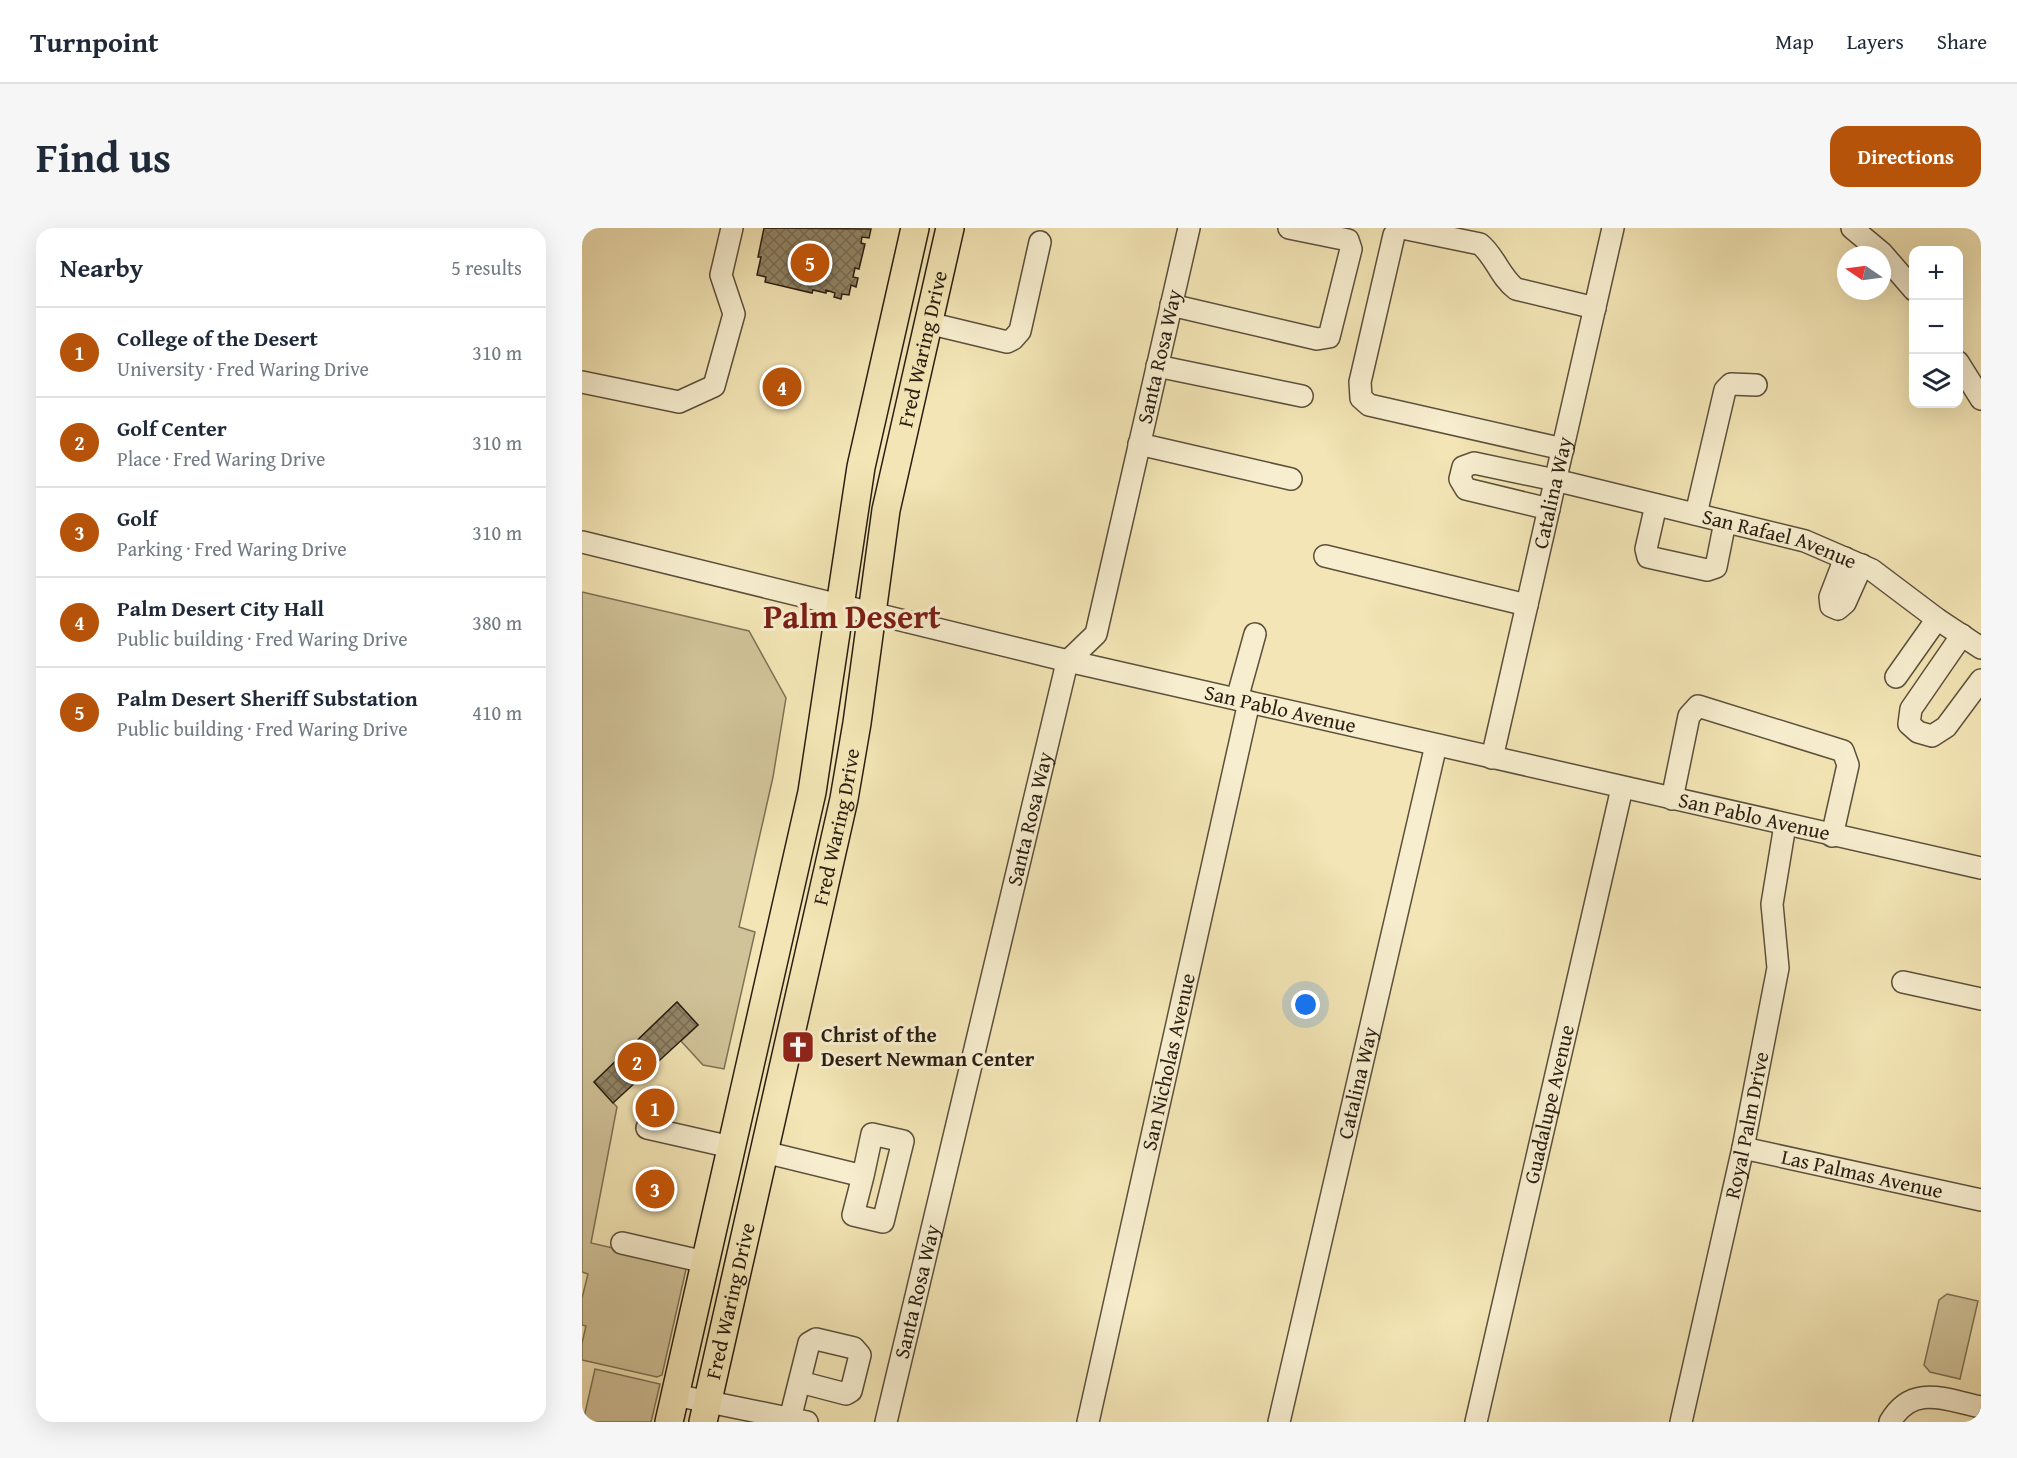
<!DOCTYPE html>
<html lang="en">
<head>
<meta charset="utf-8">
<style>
	body { margin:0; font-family:"Gentium Book Plus",serif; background:#f6f6f7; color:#1f2937 }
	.controls { position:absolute; right:18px; top:18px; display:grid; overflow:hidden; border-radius:12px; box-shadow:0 6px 24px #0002 }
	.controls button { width:54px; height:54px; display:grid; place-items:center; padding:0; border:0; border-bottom:2px solid #e0e1e3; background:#fff; color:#1f2937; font:30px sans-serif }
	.compass { position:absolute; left:1255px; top:18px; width:54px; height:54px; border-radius:50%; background:#fff; box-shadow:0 6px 24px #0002; rotate:283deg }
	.you { position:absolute; left:724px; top:777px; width:21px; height:21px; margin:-15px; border:4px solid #fff; border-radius:50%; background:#1a73e8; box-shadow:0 0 0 9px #1a73e833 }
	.badge { display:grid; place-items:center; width:39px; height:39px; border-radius:50%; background:#b45309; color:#fff; font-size:20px; font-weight:700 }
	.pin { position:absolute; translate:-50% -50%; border:3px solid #fff; box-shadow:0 2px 6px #0006 }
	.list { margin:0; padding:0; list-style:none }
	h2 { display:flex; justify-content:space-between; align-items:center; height:78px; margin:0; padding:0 24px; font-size:26px }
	h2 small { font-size:20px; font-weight:400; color:#747a83 }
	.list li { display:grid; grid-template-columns:39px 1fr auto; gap:18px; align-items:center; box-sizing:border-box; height:90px; padding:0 24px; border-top:2px solid #e0e1e3 }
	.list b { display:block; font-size:22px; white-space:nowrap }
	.list p { margin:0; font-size:20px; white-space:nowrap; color:#747a83 }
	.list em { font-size:20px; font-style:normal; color:#747a83 }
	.icon { flex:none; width:33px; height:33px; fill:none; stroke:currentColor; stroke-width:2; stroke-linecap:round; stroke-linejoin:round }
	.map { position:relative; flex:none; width:1399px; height:1194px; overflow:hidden; border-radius:18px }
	header { display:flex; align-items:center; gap:36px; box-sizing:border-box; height:84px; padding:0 30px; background:#fff; border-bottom:2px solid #e0e1e3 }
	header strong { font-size:28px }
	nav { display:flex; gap:33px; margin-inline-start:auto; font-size:21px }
	.intro { display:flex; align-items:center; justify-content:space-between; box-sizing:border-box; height:144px; padding:0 36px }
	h1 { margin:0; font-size:42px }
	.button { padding:15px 27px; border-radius:18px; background:#b45309; color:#fff; font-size:21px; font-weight:700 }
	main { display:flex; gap:36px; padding:0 36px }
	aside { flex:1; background:#fff; border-radius:18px; box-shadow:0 6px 24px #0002 }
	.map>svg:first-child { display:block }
</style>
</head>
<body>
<header>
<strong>Turnpoint</strong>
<nav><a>Map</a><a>Layers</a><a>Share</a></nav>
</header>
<div class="intro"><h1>Find us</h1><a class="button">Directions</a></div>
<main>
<aside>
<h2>Nearby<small>5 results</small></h2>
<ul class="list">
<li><span class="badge">1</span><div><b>College of the Desert</b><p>University · Fred Waring Drive</p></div><em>310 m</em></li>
<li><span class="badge">2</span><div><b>Golf Center</b><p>Place · Fred Waring Drive</p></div><em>310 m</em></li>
<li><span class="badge">3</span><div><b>Golf</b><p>Parking · Fred Waring Drive</p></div><em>310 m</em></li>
<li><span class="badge">4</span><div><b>Palm Desert City Hall</b><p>Public building · Fred Waring Drive</p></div><em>380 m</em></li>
<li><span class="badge">5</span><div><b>Palm Desert Sheriff Substation</b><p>Public building · Fred Waring Drive</p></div><em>410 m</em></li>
</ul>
</aside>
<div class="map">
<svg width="1399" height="1194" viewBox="0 0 1399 1194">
	<defs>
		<pattern id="building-cross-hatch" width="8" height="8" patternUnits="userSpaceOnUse" patternTransform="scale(1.5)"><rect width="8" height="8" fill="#938667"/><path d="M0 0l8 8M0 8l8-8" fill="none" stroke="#786d54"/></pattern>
	</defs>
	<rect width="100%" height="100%" fill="#f3e5b5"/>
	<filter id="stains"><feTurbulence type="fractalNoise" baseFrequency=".00333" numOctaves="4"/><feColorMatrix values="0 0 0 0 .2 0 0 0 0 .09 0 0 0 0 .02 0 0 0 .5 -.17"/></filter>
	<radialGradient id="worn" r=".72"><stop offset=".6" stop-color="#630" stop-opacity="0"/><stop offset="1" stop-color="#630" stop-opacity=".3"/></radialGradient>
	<!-- grass -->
	<g fill="#d1c399" stroke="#7e7156" stroke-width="1.5">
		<path d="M 0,364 L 167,403 L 204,470 L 191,549 L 157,699 L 173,704 L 142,841 L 121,837 L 99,813 L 116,797 L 95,774 L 12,854 L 35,879 L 9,1015 L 105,1037 L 80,1147 L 75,1149 L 0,1132 L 0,1115 L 4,1098 L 0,1097 L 0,1070 L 6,1046 L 0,1044 Z"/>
		<path d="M 1365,1066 L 1396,1073 L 1378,1151 L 1348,1144 L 1342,1137 L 1357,1072 Z"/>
		<path d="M 13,1141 L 78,1156 L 69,1194 L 1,1194 Z"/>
	</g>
	<!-- building -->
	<g fill="url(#building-cross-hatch)" stroke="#2a1f13" stroke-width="1.5">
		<path d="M 182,0 L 289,1 L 287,10 L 280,9 L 279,15 L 283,16 L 277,41 L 273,40 L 271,49 L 276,50 L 274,59 L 269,57 L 267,67 L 260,66 L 259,71 L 252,69 L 253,65 L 244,62 L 244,65 L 231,62 L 230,65 L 183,54 L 184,49 L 175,47 L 179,29 L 176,29 Z"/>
		<path d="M 95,774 L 116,797 L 31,875 L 12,854 Z"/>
	</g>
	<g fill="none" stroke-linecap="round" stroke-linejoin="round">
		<defs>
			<g id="minor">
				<path d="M 817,0 L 812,7 L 778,154 L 779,170 L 787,177 L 981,221"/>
				<path d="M 820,0 L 898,16 C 913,28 918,49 934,61 L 1013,80"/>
				<path d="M 1270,0 L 1300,25 L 1332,62"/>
				<path d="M 589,77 L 735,111 L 747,109 L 769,21 L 766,12 L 707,0"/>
				<path d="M 346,95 L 425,114 L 431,111 L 438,103 L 458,14"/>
				<path d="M 1376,134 L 1399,171"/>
				<path d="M 575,138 L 720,168"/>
				<path d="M 0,154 L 97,174 L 132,158 L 152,86 L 139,47 L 150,0"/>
				<path d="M 557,216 L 709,251"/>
				<path d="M 1074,277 L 1064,321 L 1066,329 L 1125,342 L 1134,339 L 1143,294"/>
				<path id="s1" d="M 967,281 L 884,261 L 878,251 L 881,239 L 892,235 L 973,252 L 1223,313 L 1290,342 L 1355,391 L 1399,420"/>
				<path d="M 1114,286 L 1143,162 L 1149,156 L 1174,157"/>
				<path id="s2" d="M 0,314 L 486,433 L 1399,640"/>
				<path d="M 743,328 L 945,377"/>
				<path d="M 1263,330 L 1248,369 L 1249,378 L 1256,381 L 1263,375 L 1280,337"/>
				<path d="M 1380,407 L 1329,481 L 1327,496 L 1336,504 L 1350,508 L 1364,499 L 1399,452"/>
				<path d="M 1314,449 L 1355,391"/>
				<path d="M 655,471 L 673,406"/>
				<path id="s3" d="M 910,530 L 1031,0"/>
				<path d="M 1090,571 L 1107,488 L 1116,478 L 1261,523 L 1266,537 L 1250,608"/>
				<path d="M 1321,754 L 1399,771"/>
				<path d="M 65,900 L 149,919"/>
				<path id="s4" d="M 1161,920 L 1399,972"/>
				<path d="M 182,924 L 281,948 L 271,987 L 301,994 L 321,913 L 290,906 L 281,948"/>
				<path d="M 40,1015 L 123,1034"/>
				<path d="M 93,1167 L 225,1194"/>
				<path d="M 208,1191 L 227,1115 L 234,1111 L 272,1120 L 278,1127 L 269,1163 L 264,1166 L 218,1154"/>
				<path id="s5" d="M 304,1194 L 483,443 L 486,433 L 514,406 L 607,0"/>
				<path id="s6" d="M 506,1194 L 667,474"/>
				<path id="s7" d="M 697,1194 L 854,517"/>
				<path id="s8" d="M 894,1194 L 1040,560"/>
				<path id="s9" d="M 1099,1194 L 1161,920 L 1196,740 L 1190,676 L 1203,597"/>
				<path d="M 1308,1194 C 1330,1155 1364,1172 1399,1179"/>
			</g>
			<g id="major">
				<path d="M 87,1194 L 230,564 L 279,239 L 333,0"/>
				<path id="s10" d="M 121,1194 L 262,571 L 275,495 L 304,282 L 368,0"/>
			</g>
		</defs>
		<!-- minor casing -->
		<use href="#minor" stroke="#5c503c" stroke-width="24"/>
		<!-- major casing -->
		<use href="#major" stroke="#2a1f13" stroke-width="30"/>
		<!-- minor -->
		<use href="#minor" stroke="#f7eecf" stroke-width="21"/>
		<!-- major -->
		<use href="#major" stroke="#f3e5b5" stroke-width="27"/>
	</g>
	<!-- icons -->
	<defs>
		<symbol id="church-square" viewBox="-11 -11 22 22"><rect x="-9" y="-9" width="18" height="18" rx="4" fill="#8f2418" stroke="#f7eecf"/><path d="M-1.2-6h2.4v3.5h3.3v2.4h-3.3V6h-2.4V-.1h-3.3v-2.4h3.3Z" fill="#fff"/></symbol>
	</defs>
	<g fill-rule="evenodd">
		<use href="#church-square" x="197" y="800" width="38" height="38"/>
	</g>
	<g text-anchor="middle" stroke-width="6" stroke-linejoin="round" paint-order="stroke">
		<!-- street labels -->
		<g font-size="21" fill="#2a1f13" stroke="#f7eecf">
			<text dy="7" stroke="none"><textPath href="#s10" startOffset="1096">Fred Waring Drive</textPath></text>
			<text dy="7" stroke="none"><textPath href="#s5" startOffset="1106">Santa Rosa Way</textPath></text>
			<text dy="7" stroke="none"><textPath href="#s3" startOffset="272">Catalina Way</textPath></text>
			<text dy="7" stroke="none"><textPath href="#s1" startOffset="436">San Rafael Avenue</textPath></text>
			<text dy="7" stroke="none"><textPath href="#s2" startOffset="718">San Pablo Avenue</textPath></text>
			<text dy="7" stroke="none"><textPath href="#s2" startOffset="1204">San Pablo Avenue</textPath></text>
			<text dy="7" stroke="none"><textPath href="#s5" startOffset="620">Santa Rosa Way</textPath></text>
			<text dy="7" stroke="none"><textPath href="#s10" startOffset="610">Fred Waring Drive</textPath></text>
			<text dy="7" stroke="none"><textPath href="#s6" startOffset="369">San Nicholas Avenue</textPath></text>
			<text dy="7" stroke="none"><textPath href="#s7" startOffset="348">Catalina Way</textPath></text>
			<text dy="7" stroke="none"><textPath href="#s8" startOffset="326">Guadalupe Avenue</textPath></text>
			<text dy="7" stroke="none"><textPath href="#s9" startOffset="304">Royal Palm Drive</textPath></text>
			<text dy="7" stroke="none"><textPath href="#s4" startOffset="122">Las Palmas Avenue</textPath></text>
			<text dy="7" stroke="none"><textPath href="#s5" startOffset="134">Santa Rosa Way</textPath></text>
			<text dy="7" stroke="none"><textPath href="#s10" startOffset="124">Fred Waring Drive</textPath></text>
		</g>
		<!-- poi labels -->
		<g font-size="21" font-weight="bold" fill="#2a1f13" stroke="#f7eecf" text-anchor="start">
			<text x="239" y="814">Christ of the<tspan x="239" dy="24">Desert Newman Center</tspan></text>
		</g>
		<!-- town labels -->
		<g font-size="33" font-weight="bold" fill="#7a1f14" stroke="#f7eecf">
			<text x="270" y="400">Palm Desert</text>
		</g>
	</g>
	<rect width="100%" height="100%" filter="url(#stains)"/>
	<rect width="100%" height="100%" fill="url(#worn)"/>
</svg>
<div class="controls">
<button>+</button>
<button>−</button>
<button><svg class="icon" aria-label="layers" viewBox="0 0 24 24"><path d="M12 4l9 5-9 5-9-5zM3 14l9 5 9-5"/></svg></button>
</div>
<svg class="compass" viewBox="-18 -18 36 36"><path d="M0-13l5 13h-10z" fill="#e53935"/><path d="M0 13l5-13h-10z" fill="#747a83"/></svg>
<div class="you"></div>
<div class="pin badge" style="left:73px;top:880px">1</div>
<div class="pin badge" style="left:55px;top:834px">2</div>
<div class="pin badge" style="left:73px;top:961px">3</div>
<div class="pin badge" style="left:200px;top:159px">4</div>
<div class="pin badge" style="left:228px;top:35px">5</div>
</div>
</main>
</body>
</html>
